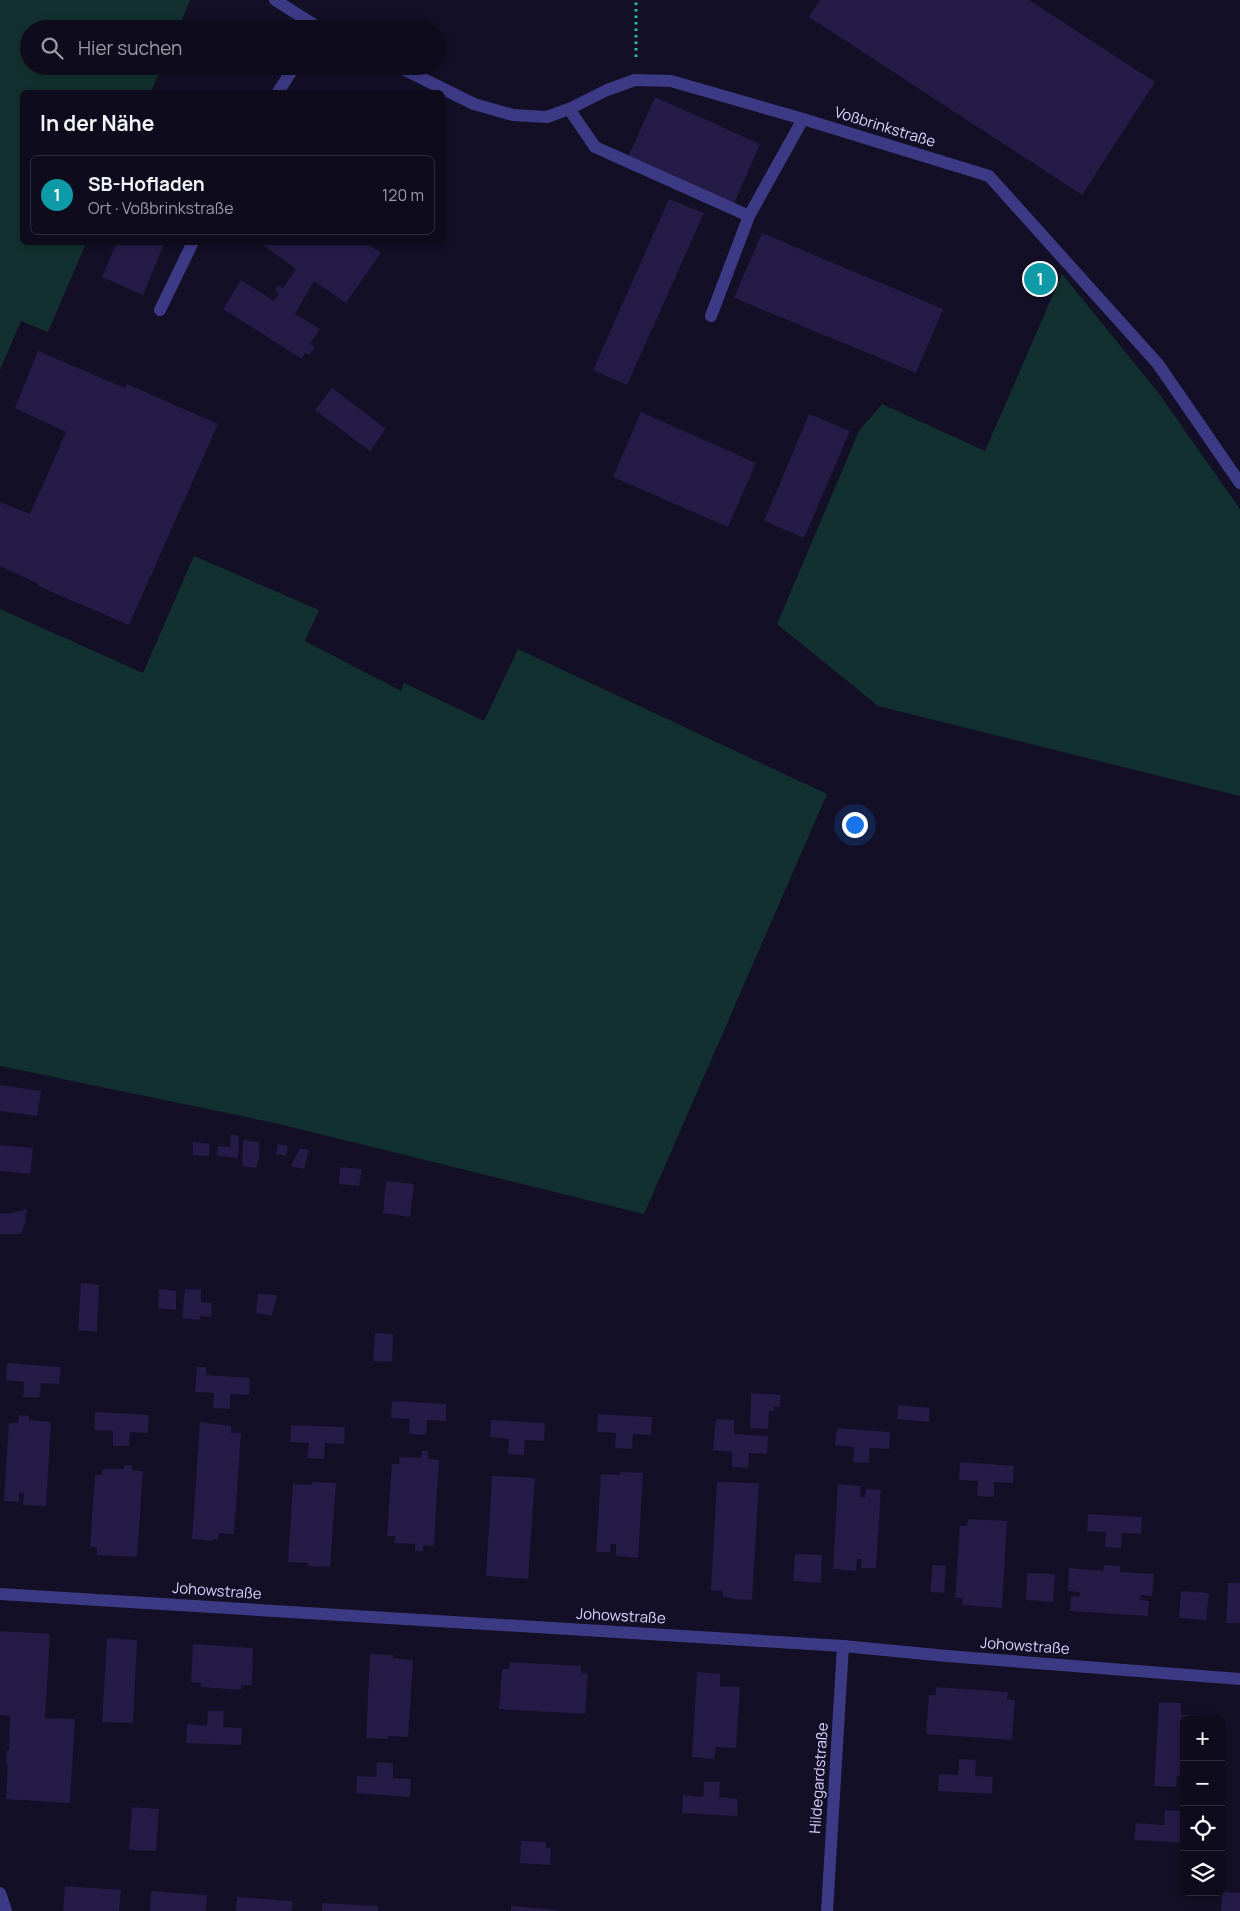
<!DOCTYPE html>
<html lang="de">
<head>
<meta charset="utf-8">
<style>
	body { margin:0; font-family:Manrope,sans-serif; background:#1c1929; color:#f1f3f6 }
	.controls { position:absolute; right:15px; bottom:15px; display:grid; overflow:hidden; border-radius:8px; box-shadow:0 2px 8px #0003 }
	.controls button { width:45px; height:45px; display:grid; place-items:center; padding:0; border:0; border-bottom:1px solid #2e2b3b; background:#0e0b1c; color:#f1f3f6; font:25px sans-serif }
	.you { position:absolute; left:854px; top:824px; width:18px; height:18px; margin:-12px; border:4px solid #fff; border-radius:50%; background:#1a73e8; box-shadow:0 0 0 8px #1a73e833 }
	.badge { display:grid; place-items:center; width:32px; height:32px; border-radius:50%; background:#00e5ff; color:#fff; font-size:16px; font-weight:700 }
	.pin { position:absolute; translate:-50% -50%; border:2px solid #fff; box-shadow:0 1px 5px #0006 }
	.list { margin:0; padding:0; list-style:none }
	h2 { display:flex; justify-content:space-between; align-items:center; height:65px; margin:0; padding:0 20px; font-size:21px }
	h2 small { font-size:16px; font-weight:400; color:#9b9ba3 }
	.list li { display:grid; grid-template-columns:32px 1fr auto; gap:15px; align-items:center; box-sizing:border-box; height:80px; margin:0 10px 10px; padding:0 10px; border:1px solid #2e2b3b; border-radius:8px }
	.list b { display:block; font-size:19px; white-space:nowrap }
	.list p { margin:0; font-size:16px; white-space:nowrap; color:#9b9ba3 }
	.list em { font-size:16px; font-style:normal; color:#9b9ba3 }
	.icon { flex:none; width:28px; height:28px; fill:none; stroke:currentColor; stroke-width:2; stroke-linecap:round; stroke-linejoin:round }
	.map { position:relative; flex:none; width:1240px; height:1911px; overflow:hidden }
	.search { position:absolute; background:#0e0b1c; box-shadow:0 2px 8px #0003; left:20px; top:20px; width:425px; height:55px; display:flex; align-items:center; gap:12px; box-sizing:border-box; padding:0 18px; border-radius:28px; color:#9b9ba3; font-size:19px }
	.panel { position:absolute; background:#0e0b1c; box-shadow:0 2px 8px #0003; left:20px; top:90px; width:425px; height:155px; border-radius:8px }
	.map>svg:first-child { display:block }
</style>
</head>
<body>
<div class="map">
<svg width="1240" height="1911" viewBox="0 0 1240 1911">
	<rect width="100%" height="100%" fill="#130f26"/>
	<!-- green -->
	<g fill="#12302f">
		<path d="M 0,0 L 190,0 L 178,29 L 29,29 L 29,66 L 162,66 L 151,92 L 22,92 L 22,242 L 86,243 L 48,332 L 21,321 L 0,370 Z"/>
		<path d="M 1062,274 L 1157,391 L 1240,509 L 1240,796 L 878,706 L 777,624 L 859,431 L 882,404 L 985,451 Z"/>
		<path d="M 194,556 L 319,610 L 305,641 L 401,691 L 404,683 L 484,721 L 518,649 L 827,794 L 644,1214 L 275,1123 L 0,1066 L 0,609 L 143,673 Z"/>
	</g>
	<!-- building -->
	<g fill="#241b47">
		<path d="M 820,0 L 1029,0 L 1155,82 L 1082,195 L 809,17 Z"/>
		<path d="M 655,97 L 760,144 L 733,206 L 627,159 Z"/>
		<path d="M 669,199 L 704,213 L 627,385 L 593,370 Z"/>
		<path d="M 762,233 L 943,309 L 916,373 L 734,298 Z"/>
		<path d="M 117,242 L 165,242 L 143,295 L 102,277 Z"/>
		<path d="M 259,242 L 365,242 L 381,253 L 346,303 L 314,281 L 295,314 L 320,329 L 310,344 L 315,347 L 309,355 L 305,353 L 302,359 L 223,309 L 241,280 L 274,301 L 279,293 L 275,290 L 278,285 L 283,288 L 296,269 Z"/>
		<path d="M 1032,263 L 1056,273 L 1046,294 L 1023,284 Z"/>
		<path d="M 38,351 L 125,388 L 127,384 L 218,424 L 129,625 L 38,586 L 39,584 L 0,566 L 0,502 L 30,514 L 66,432 L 15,408 Z"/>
		<path d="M 332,388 L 386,429 L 370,451 L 315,410 Z"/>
		<path d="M 641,412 L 756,463 L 728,527 L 613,477 Z"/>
		<path d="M 809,414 L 850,431 L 804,538 L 764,521 Z"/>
		<path d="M 0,1085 L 41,1091 L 37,1116 L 0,1111 Z"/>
		<path d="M 231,1134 L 239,1136 L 238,1158 L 217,1156 L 218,1146 L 230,1147 Z"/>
		<path d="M 243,1140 L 259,1142 L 259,1158 L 256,1168 L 242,1166 Z"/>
		<path d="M 193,1142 L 210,1144 L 209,1156 L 193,1155 Z"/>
		<path d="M 278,1144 L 288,1146 L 286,1156 L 276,1154 Z"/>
		<path d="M 0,1145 L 33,1148 L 30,1174 L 0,1171 Z"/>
		<path d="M 300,1148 L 309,1150 L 304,1169 L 291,1166 Z"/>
		<path d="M 340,1167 L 362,1169 L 359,1186 L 339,1184 Z"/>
		<path d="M 386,1181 L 414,1184 L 410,1217 L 383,1213 Z"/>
		<path d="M 27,1209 L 25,1218 L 27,1218 L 21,1234 L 0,1234 L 0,1213 L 7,1214 Z"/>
		<path d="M 81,1283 L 99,1285 L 97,1332 L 78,1330 Z"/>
		<path d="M 159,1289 L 176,1291 L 176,1310 L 158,1308 Z"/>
		<path d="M 185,1289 L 201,1290 L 201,1302 L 212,1303 L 211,1317 L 200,1316 L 199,1320 L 182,1318 Z"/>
		<path d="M 258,1294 L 277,1295 L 272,1316 L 256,1313 Z"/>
		<path d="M 375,1333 L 393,1334 L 392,1362 L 373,1361 Z"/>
		<path d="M 7,1363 L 61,1367 L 59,1384 L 41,1383 L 39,1398 L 23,1397 L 24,1382 L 6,1380 Z"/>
		<path d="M 197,1367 L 206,1367 L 206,1375 L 250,1378 L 249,1395 L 230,1394 L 230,1409 L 213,1408 L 214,1393 L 195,1392 Z"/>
		<path d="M 751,1393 L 781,1395 L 780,1407 L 774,1406 L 774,1411 L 769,1411 L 768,1429 L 750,1428 Z"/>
		<path d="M 392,1401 L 446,1404 L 446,1421 L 427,1420 L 426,1435 L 409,1434 L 410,1419 L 391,1418 Z"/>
		<path d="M 898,1405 L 930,1408 L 929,1422 L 897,1419 Z"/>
		<path d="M 95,1412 L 149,1415 L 148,1433 L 130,1432 L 129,1446 L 113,1446 L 113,1431 L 94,1430 Z"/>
		<path d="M 598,1414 L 652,1417 L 651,1435 L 633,1434 L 632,1449 L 615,1448 L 616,1433 L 597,1432 Z"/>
		<path d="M 19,1415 L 29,1416 L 29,1420 L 51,1422 L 46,1506 L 23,1505 L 24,1493 L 19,1493 L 19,1502 L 4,1501 L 9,1423 L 18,1423 Z"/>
		<path d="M 716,1419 L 734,1420 L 734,1434 L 768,1436 L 767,1454 L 749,1453 L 748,1468 L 732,1467 L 732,1452 L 713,1450 Z"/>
		<path d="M 491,1420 L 545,1423 L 544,1441 L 525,1440 L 524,1455 L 508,1454 L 509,1439 L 490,1437 Z"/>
		<path d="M 200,1422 L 231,1426 L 231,1433 L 241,1433 L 234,1534 L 219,1533 L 218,1540 L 213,1539 L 213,1541 L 192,1539 Z"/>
		<path d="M 291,1425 L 345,1427 L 344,1444 L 325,1443 L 324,1459 L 307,1458 L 309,1443 L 290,1442 Z"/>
		<path d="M 837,1428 L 890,1432 L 889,1449 L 870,1448 L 869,1463 L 853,1462 L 854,1447 L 835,1445 Z"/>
		<path d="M 422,1451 L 428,1451 L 428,1459 L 439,1460 L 434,1546 L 423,1545 L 423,1551 L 415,1551 L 415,1544 L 394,1543 L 395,1536 L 387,1536 L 392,1464 L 399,1464 L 400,1457 L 421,1458 Z"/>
		<path d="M 960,1462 L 1014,1466 L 1013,1483 L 994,1482 L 994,1497 L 977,1496 L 978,1481 L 959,1480 Z"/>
		<path d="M 124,1465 L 132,1465 L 132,1470 L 143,1471 L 137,1557 L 97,1555 L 97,1547 L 90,1547 L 95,1475 L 102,1475 L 103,1469 L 124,1469 Z"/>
		<path d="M 621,1472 L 643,1473 L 638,1558 L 616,1556 L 616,1544 L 611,1544 L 610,1552 L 596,1552 L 601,1474 L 620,1475 Z"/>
		<path d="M 492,1476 L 535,1478 L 528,1579 L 486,1576 Z"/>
		<path d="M 312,1482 L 336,1483 L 330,1567 L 308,1566 L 308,1563 L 288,1562 L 293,1484 L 312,1485 Z"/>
		<path d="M 717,1482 L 759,1483 L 752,1600 L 731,1599 L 731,1598 L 723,1597 L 723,1591 L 711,1590 Z"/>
		<path d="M 838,1484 L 861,1486 L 860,1497 L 865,1498 L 866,1489 L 881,1490 L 876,1568 L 861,1568 L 862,1559 L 857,1559 L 856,1571 L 833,1569 Z"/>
		<path d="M 1088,1514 L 1142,1517 L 1141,1534 L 1122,1533 L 1121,1548 L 1105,1547 L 1106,1532 L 1087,1531 Z"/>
		<path d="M 968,1519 L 1007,1521 L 1002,1608 L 962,1605 L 963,1598 L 955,1598 L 960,1526 L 967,1526 Z"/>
		<path d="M 795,1554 L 822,1555 L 821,1583 L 793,1581 Z"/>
		<path d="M 933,1565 L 946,1566 L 944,1593 L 930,1592 Z"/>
		<path d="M 1104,1565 L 1120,1566 L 1120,1572 L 1154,1574 L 1152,1596 L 1141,1595 L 1140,1600 L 1149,1601 L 1148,1616 L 1070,1611 L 1071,1596 L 1079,1597 L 1080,1592 L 1068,1591 L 1069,1568 L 1103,1571 Z"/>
		<path d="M 1027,1573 L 1055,1574 L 1053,1602 L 1026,1600 Z"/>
		<path d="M 1228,1583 L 1240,1583 L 1240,1623 L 1226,1623 Z"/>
		<path d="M 1181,1591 L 1209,1593 L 1206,1620 L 1179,1618 Z"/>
		<path d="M 0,1631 L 50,1634 L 45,1718 L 75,1719 L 70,1803 L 6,1799 L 8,1764 L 6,1764 L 7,1750 L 9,1750 L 10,1716 L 0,1715 Z"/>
		<path d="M 107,1638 L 137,1640 L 133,1723 L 102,1722 Z"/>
		<path d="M 193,1644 L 253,1648 L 252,1685 L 241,1685 L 241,1690 L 200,1687 L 201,1683 L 191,1682 Z"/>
		<path d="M 370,1654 L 394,1655 L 393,1658 L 413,1660 L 408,1737 L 388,1736 L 388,1739 L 366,1738 Z"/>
		<path d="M 510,1662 L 581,1666 L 581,1673 L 588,1674 L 585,1714 L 499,1709 L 502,1669 L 509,1669 Z"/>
		<path d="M 697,1672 L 720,1674 L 720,1686 L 740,1687 L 736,1748 L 716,1747 L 714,1759 L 692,1757 Z"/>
		<path d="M 936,1687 L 1008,1692 L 1007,1699 L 1015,1700 L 1012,1740 L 926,1734 L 929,1695 L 936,1695 Z"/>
		<path d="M 1159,1702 L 1181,1703 L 1181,1715 L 1201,1716 L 1201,1720 L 1184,1720 L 1184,1776 L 1177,1776 L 1176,1787 L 1154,1786 Z"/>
		<path d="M 208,1711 L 224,1711 L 223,1727 L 242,1728 L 241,1745 L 186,1743 L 187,1724 L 207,1726 Z"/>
		<path d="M 959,1759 L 976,1760 L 975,1776 L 993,1777 L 992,1794 L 938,1791 L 939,1774 L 958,1775 Z"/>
		<path d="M 377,1762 L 393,1763 L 393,1778 L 411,1779 L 410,1797 L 356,1793 L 357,1776 L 376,1777 Z"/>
		<path d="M 704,1782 L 720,1782 L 719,1797 L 738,1799 L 737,1816 L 682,1813 L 683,1795 L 703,1797 Z"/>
		<path d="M 132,1807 L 159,1809 L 156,1851 L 129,1850 Z"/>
		<path d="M 1165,1810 L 1182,1811 L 1181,1826 L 1184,1826 L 1184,1843 L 1134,1840 L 1136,1823 L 1164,1825 Z"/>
		<path d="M 521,1841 L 546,1842 L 546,1848 L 551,1848 L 550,1865 L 520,1863 Z"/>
		<path d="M 65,1886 L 121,1890 L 119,1911 L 63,1911 Z"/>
		<path d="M 151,1891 L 207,1895 L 206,1911 L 150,1911 Z"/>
		<path d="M 1222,1892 L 1240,1893 L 1240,1911 L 1221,1911 Z"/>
		<path d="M 237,1897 L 293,1901 L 292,1911 L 236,1911 Z"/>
		<path d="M 322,1903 L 378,1906 L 378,1911 L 322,1911 Z"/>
		<path d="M 511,1906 L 556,1910 L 556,1911 L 511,1911 Z"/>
	</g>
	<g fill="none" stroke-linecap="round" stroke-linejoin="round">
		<!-- path -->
		<path stroke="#2fb8b0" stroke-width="3" stroke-dasharray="2.5 4" stroke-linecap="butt" d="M 636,57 L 636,0"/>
		<!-- lane -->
		<g stroke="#3d3a85" stroke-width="12">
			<path d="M 275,0 L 321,29"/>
			<path d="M 397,66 L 474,104 L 513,115 L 547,117 L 569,109 L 607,90 L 635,80"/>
			<path d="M 278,92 L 295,66"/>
			<path d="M 569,109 L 595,147 L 749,216 L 711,316"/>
			<path d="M 749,216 L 803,119"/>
			<path d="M 160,310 L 193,242"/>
		</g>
		<!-- street -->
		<g stroke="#3d3a85" stroke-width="12">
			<path d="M 635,80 L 671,81 L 803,119 L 989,176 L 1158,364 L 1240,483"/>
			<path d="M 0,1594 L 843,1646 L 947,1656 L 1240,1679"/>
			<path d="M 0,1893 L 6,1911"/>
			<path d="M 827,1911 L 843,1646"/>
		</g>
	</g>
	<g text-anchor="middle" stroke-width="4" stroke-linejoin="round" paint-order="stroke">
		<!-- street labels -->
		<g font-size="15" fill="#d9d4ff" stroke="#130f26">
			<text transform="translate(885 127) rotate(17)" y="5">Voßbrinkstraße</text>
			<text transform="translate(217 1591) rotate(4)" y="5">Johowstraße</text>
			<text transform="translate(621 1616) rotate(3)" y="5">Johowstraße</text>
			<text transform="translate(1025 1646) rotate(4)" y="5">Johowstraße</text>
			<text transform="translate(819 1778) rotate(-86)" y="5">Hildegardstraße</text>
		</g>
	</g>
</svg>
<div class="controls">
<button>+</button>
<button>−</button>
<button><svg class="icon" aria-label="locate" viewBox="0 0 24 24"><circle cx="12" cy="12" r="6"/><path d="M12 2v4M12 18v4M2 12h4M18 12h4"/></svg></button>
<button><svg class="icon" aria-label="layers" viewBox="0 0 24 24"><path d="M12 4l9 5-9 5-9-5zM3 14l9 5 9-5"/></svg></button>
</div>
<div class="you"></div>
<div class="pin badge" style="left:1040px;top:279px;background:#0f9aa8">1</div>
<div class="search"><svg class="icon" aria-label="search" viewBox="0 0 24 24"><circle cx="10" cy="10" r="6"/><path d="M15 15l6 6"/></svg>Hier suchen</div>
<section class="panel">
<h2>In der Nähe<small></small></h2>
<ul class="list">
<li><span class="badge" style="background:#0f9aa8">1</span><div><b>SB-Hofladen</b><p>Ort · Voßbrinkstraße</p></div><em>120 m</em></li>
</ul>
</section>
</div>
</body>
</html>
